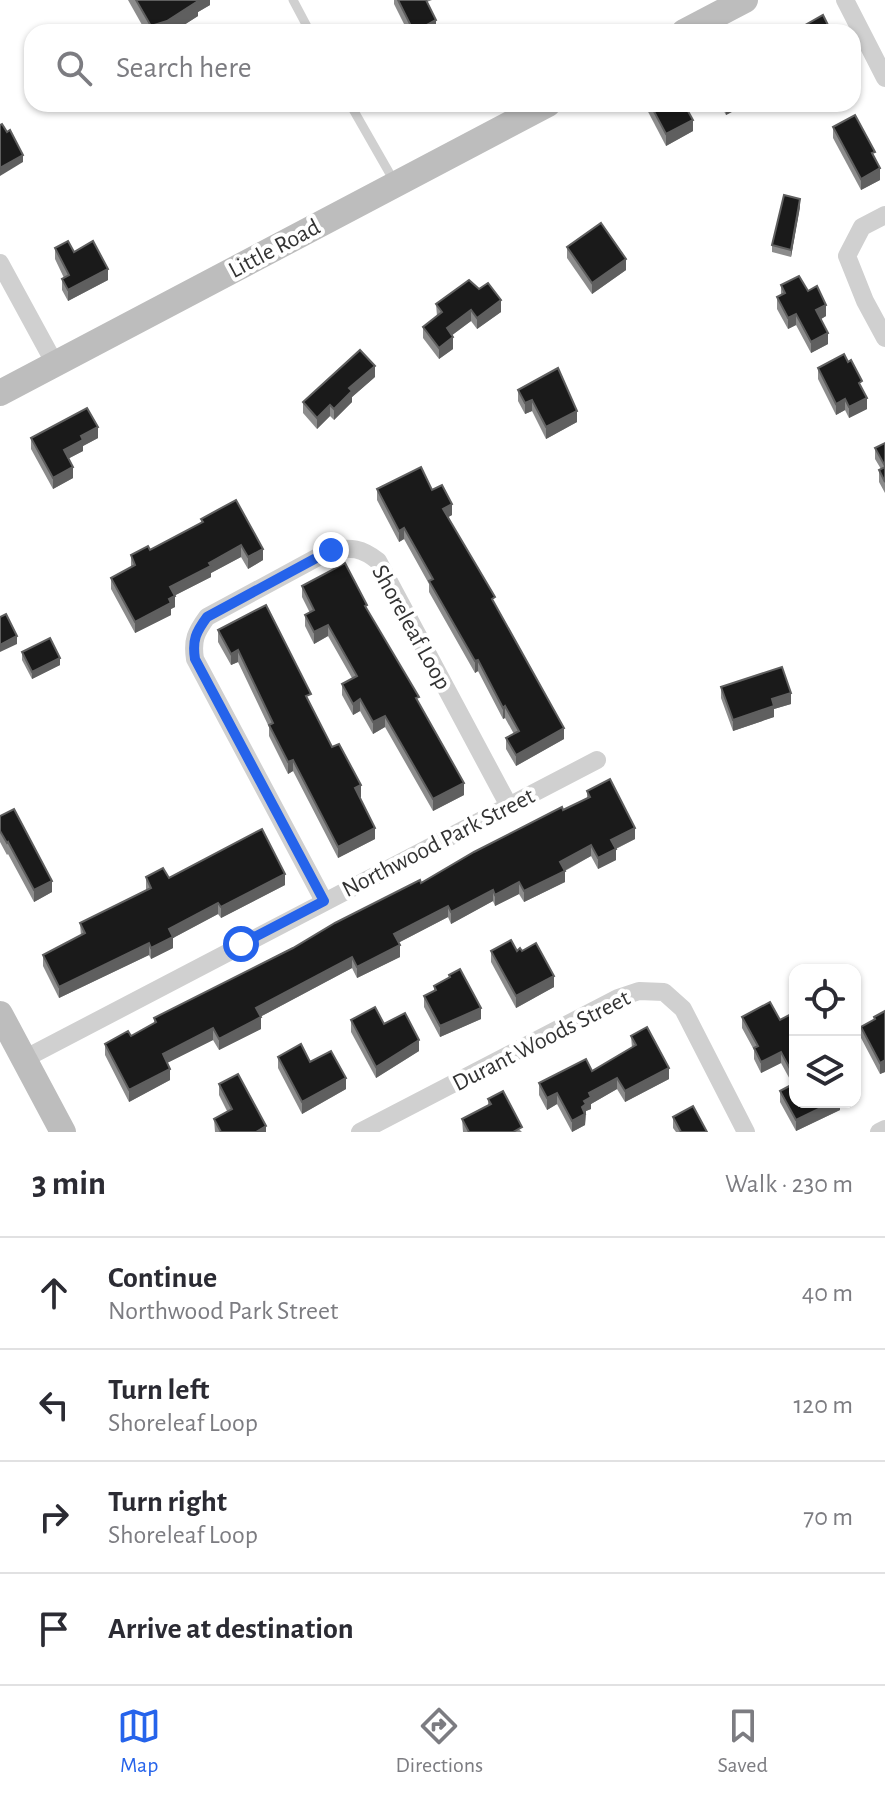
<!DOCTYPE html>
<html lang="en">
<head>
<meta charset="utf-8">
<style>
	body { margin:0; font-family:"Alegreya Sans",sans-serif; background:#f2f2f3; color:#2b2b33 }
	.controls { position:absolute; right:24px; bottom:24px; display:grid; overflow:hidden; border-radius:16px; box-shadow:0 2px 6px #0004 }
	.controls button { width:72px; height:72px; display:grid; place-items:center; padding:0; border:0; border-bottom:2px solid #e1e1e2; background:#fff; color:#2b2b33; font:40px sans-serif }
	.stop { position:absolute; width:24px; height:24px; margin:-18px; border:6px solid #2563eb; border-radius:50%; background:#fff }
	.stop.end { background:#2563eb; border-color:#fff; box-shadow:0 2px 8px #0008 }
	.list { margin:0; padding:0; list-style:none }
	h2 { display:flex; justify-content:space-between; align-items:center; height:104px; margin:0; padding:0 32px; font-size:34px }
	h2 small { font-size:26px; font-weight:400; color:#7c7c81 }
	.list li { display:grid; grid-template-columns:52px 1fr auto; gap:24px; align-items:center; box-sizing:border-box; height:112px; padding:0 32px; border-top:2px solid #e1e1e2 }
	.list b { display:block; font-size:30px; white-space:nowrap }
	.list p { margin:0; font-size:26px; white-space:nowrap; color:#7c7c81 }
	.list em { font-size:26px; font-style:normal; color:#7c7c81 }
	.icon { flex:none; width:44px; height:44px; fill:none; stroke:currentColor; stroke-width:2; stroke-linecap:round; stroke-linejoin:round }
	.map { position:relative; flex:none; width:885px; height:1132px; overflow:hidden }
	.search { position:absolute; background:#fff; box-shadow:0 2px 6px #0004; left:24px; right:24px; top:24px; height:88px; display:flex; align-items:center; gap:20px; box-sizing:border-box; padding:0 28px; border-radius:24px; color:#7c7c81; font-size:30px }
	.sheet { height:552px; background:#fff }
	nav { display:flex; justify-content:space-around; align-items:center; box-sizing:border-box; height:112px; border-top:2px solid #e1e1e2; background:#fff; font-size:22px; color:#7c7c81 }
	nav a { display:grid; justify-items:center; gap:4px }
	nav .on { color:#2563eb }
	.map>svg:first-child { display:block }
</style>
</head>
<body>
<div class="map">
<svg width="885" height="1132" viewBox="0 0 885 1132">
	<rect width="100%" height="100%" fill="#fff"/>
	<g fill="none" stroke-linecap="round" stroke-linejoin="round">
		<!-- lane -->
		<g stroke="#d0d0d0" stroke-width="9">
			<path d="M 293,0 L 310,32"/>
			<path d="M 350,104 L 394,181"/>
		</g>
		<!-- street -->
		<g stroke="#d0d0d0" stroke-width="18">
			<path d="M 845,0 L 885,78"/>
			<path d="M 885,215 L 862,227 L 847,256 L 865,301 L 885,338"/>
			<path d="M 0,263 L 55,364"/>
			<path d="M 324,901 L 195,659 C 192,640 196,632 207,617 L 331,550 C 351,547 362,548 378,561 L 509,806"/>
			<path d="M 24,1059 L 597,760"/>
			<path d="M 360,1132 L 618,998 L 639,991 L 664,992 L 683,1009 L 746,1132"/>
			<path d="M 879,1132 L 885,1129"/>
		</g>
		<!-- secondary -->
		<g stroke="#bdbdbd" stroke-width="26">
			<path d="M 684,32 L 745,0"/>
			<path d="M 0,393 L 548,104"/>
			<path d="M 0,1014 L 63,1132"/>
		</g>
	</g>
	<!-- wall -->
	<g fill="#8c8c8c">
		<path d="M 128,0 L 210,0 L 210,5 L 198,12 L 198,16 L 173,32 L 146,32 Z"/>
		<path d="M 394,0 L 432,0 L 427,2 L 436,31 L 408,32 L 394,4 Z"/>
		<path d="M 644,104 L 684,104 L 693,131 L 666,146 Z"/>
		<path d="M 720,104 L 747,104 L 726,115 Z"/>
		<path d="M 833,127 L 875,160 L 880,180 L 861,190 L 833,138 Z"/>
		<path d="M 800,207 L 791,257 L 772,252 L 772,245 Z"/>
		<path d="M 567,247 L 626,270 L 592,294 L 567,258 Z"/>
		<path d="M 55,248 L 74,252 L 108,280 L 68,301 L 62,290 L 62,279 L 64,278 L 55,259 Z"/>
		<path d="M 781,285 L 808,291 L 826,316 L 821,319 L 828,344 L 811,353 L 796,325 L 788,329 L 777,309 L 777,297 L 781,295 Z"/>
		<path d="M 479,289 L 501,312 L 477,329 L 471,321 L 452,335 L 453,349 L 439,359 L 423,338 L 423,327 L 437,316 L 436,304 Z"/>
		<path d="M 818,368 L 862,389 L 867,409 L 849,418 L 845,410 L 836,415 L 818,379 Z"/>
		<path d="M 375,377 L 352,397 L 352,402 L 334,420 L 330,416 L 317,429 L 303,413 L 303,402 Z"/>
		<path d="M 518,390 L 577,422 L 546,439 L 532,411 L 525,414 L 518,401 Z"/>
		<path d="M 31,438 L 98,438 L 83,446 L 83,451 L 69,458 L 73,478 L 53,489 L 31,449 Z"/>
		<path d="M 885,443 L 885,493 L 879,482 L 879,470 L 881,469 L 875,459 L 875,448 Z"/>
		<path d="M 377,489 L 432,490 L 452,515 L 448,517 L 564,739 L 516,766 L 506,749 L 506,738 L 514,734 L 505,718 L 503,719 L 478,671 L 475,673 L 429,592 L 429,584 L 404,539 L 399,542 L 377,500 Z"/>
		<path d="M 201,519 L 263,560 L 248,569 L 241,557 L 211,573 L 211,577 L 175,595 L 175,607 L 171,609 L 171,615 L 135,633 L 111,589 L 111,578 L 131,567 L 131,555 L 150,550 L 201,523 Z"/>
		<path d="M 302,586 L 367,609 L 419,703 L 464,795 L 433,811 L 385,727 L 373,734 L 360,711 L 353,715 L 342,695 L 342,684 L 352,678 L 328,636 L 314,644 L 305,626 L 305,615 L 310,613 L 302,597 Z"/>
		<path d="M 218,630 L 310,705 L 332,747 L 361,797 L 359,797 L 375,839 L 338,858 L 293,771 L 288,774 L 269,736 L 269,727 L 238,662 L 231,665 L 218,642 Z"/>
		<path d="M 22,652 L 60,665 L 32,679 L 22,660 Z"/>
		<path d="M 721,687 L 791,704 L 774,709 L 774,717 L 733,731 L 721,698 Z"/>
		<path d="M 587,791 L 635,839 L 616,849 L 616,860 L 598,869 L 591,856 L 565,871 L 565,882 L 524,902 L 519,894 L 495,906 L 493,901 L 451,924 L 448,917 L 398,943 L 400,957 L 357,978 L 352,968 L 260,1017 L 261,1029 L 219,1050 L 213,1040 L 167,1063 L 170,1080 L 129,1102 L 105,1055 L 105,1044 L 131,1036 L 154,1024 L 154,1018 L 587,798 Z"/>
		<path d="M 0,816 L 52,892 L 34,902 L 8,854 L 7,855 L 0,842 Z"/>
		<path d="M 146,877 L 285,885 L 221,918 L 218,914 L 173,938 L 173,948 L 151,959 L 149,955 L 59,998 L 43,966 L 43,955 L 81,936 L 80,923 L 146,890 Z"/>
		<path d="M 491,951 L 517,951 L 554,987 L 516,1008 L 491,962 Z"/>
		<path d="M 449,975 L 481,1019 L 440,1037 L 424,1007 L 424,996 L 434,991 L 434,986 L 449,978 Z"/>
		<path d="M 885,1011 L 885,1072 L 880,1074 L 861,1038 L 861,1027 L 874,1020 L 874,1017 Z"/>
		<path d="M 795,1012 L 795,1102 L 840,1102 L 840,1110 L 796,1131 L 780,1102 L 780,1091 L 793,1085 L 781,1063 L 761,1073 L 754,1059 L 754,1050 L 742,1028 L 742,1017 L 780,1020 Z"/>
		<path d="M 351,1020 L 384,1024 L 419,1051 L 376,1078 L 351,1032 Z"/>
		<path d="M 631,1036 L 669,1079 L 625,1102 L 617,1089 L 591,1104 L 591,1109 L 586,1111 L 585,1125 L 572,1132 L 557,1104 L 547,1110 L 539,1095 L 539,1083 L 592,1071 L 632,1048 Z"/>
		<path d="M 278,1057 L 310,1062 L 346,1089 L 302,1114 L 278,1068 Z"/>
		<path d="M 219,1084 L 266,1132 L 215,1132 L 214,1119 L 227,1111 L 219,1095 Z"/>
		<path d="M 488,1099 L 522,1132 L 463,1132 L 462,1119 L 488,1105 Z"/>
		<path d="M 673,1117 L 707,1132 L 676,1132 L 673,1128 Z"/>
	</g>
	<!-- shaded-wall -->
	<g fill="#5f5f5f">
		<path d="M 196,0 L 210,0 L 210,5 L 198,12 L 198,16 L 173,32 L 151,32 L 151,26 Z"/>
		<path d="M 436,20 L 436,31 L 435,32 L 414,32 Z"/>
		<path d="M 829,27 L 829,32 L 819,32 Z"/>
		<path d="M 726,104 L 747,104 L 726,115 Z"/>
		<path d="M 752,104 L 765,104 L 765,105 L 752,112 Z"/>
		<path d="M 693,120 L 693,131 L 666,146 L 666,134 Z"/>
		<path d="M 23,155 L 23,162 L 0,176 L 0,168 Z"/>
		<path d="M 880,168 L 880,180 L 861,190 L 861,179 Z"/>
		<path d="M 800,199 L 800,207 L 791,257 L 791,250 Z"/>
		<path d="M 626,259 L 626,270 L 592,294 L 592,283 Z"/>
		<path d="M 108,269 L 108,280 L 68,301 L 68,290 Z"/>
		<path d="M 501,300 L 501,312 L 477,329 L 477,318 Z"/>
		<path d="M 826,305 L 826,316 L 816,322 L 816,310 Z"/>
		<path d="M 471,310 L 471,321 L 447,339 L 447,328 Z"/>
		<path d="M 796,314 L 796,325 L 788,329 L 788,318 Z"/>
		<path d="M 828,333 L 828,344 L 811,353 L 811,342 Z"/>
		<path d="M 453,337 L 453,349 L 439,359 L 439,348 Z"/>
		<path d="M 375,366 L 375,377 L 352,397 L 352,402 L 334,420 L 334,409 L 349,388 Z"/>
		<path d="M 867,398 L 867,409 L 849,418 L 849,407 Z"/>
		<path d="M 845,399 L 845,410 L 836,415 L 836,404 Z"/>
		<path d="M 532,400 L 532,411 L 525,414 L 525,403 Z"/>
		<path d="M 330,405 L 330,416 L 317,429 L 317,418 Z"/>
		<path d="M 577,411 L 577,422 L 546,439 L 546,427 Z"/>
		<path d="M 98,427 L 98,438 L 83,446 L 83,451 L 64,461 L 64,450 L 81,436 Z"/>
		<path d="M 73,467 L 73,478 L 53,489 L 53,478 Z"/>
		<path d="M 452,504 L 452,515 L 443,520 L 443,509 Z"/>
		<path d="M 404,528 L 404,539 L 399,542 L 399,531 Z"/>
		<path d="M 241,545 L 241,557 L 211,573 L 211,577 L 170,598 L 170,587 L 209,563 Z"/>
		<path d="M 263,549 L 263,560 L 248,569 L 248,557 Z"/>
		<path d="M 175,596 L 175,607 L 171,609 L 171,615 L 135,633 L 135,622 Z"/>
		<path d="M 328,625 L 328,636 L 314,644 L 314,632 Z"/>
		<path d="M 17,636 L 17,644 L 0,652 L 0,645 Z"/>
		<path d="M 238,650 L 238,662 L 231,665 L 231,654 Z"/>
		<path d="M 60,658 L 60,665 L 32,679 L 32,672 Z"/>
		<path d="M 478,660 L 478,671 L 475,673 L 475,661 Z"/>
		<path d="M 791,693 L 791,704 L 774,709 L 774,717 L 733,731 L 733,720 L 772,699 Z"/>
		<path d="M 360,699 L 360,711 L 353,715 L 353,704 Z"/>
		<path d="M 505,706 L 505,718 L 503,719 L 503,708 Z"/>
		<path d="M 385,716 L 385,727 L 373,734 L 373,722 Z"/>
		<path d="M 564,728 L 564,739 L 516,766 L 516,755 Z"/>
		<path d="M 293,760 L 293,771 L 288,774 L 288,762 Z"/>
		<path d="M 464,783 L 464,795 L 433,811 L 433,799 Z"/>
		<path d="M 361,785 L 361,797 L 355,800 L 355,788 Z"/>
		<path d="M 375,828 L 375,839 L 338,858 L 338,847 Z"/>
		<path d="M 635,828 L 635,839 L 611,851 L 611,840 Z"/>
		<path d="M 591,845 L 591,856 L 560,873 L 560,862 Z"/>
		<path d="M 616,849 L 616,860 L 598,869 L 598,858 Z"/>
		<path d="M 565,871 L 565,882 L 524,902 L 524,891 Z"/>
		<path d="M 285,874 L 285,885 L 221,918 L 221,907 Z"/>
		<path d="M 52,881 L 52,892 L 34,902 L 34,890 Z"/>
		<path d="M 519,882 L 519,894 L 495,906 L 495,895 Z"/>
		<path d="M 493,890 L 493,901 L 451,924 L 451,912 Z"/>
		<path d="M 218,903 L 218,914 L 173,938 L 173,948 L 151,959 L 151,948 L 169,929 Z"/>
		<path d="M 448,906 L 448,917 L 394,945 L 394,934 Z"/>
		<path d="M 149,943 L 149,955 L 59,998 L 59,987 Z"/>
		<path d="M 400,945 L 400,957 L 357,978 L 357,967 Z"/>
		<path d="M 352,957 L 352,968 L 256,1019 L 256,1008 Z"/>
		<path d="M 554,976 L 554,987 L 516,1008 L 516,996 Z"/>
		<path d="M 481,1008 L 481,1019 L 440,1037 L 440,1026 Z"/>
		<path d="M 261,1017 L 261,1029 L 219,1050 L 219,1039 Z"/>
		<path d="M 213,1028 L 213,1040 L 163,1065 L 163,1054 Z"/>
		<path d="M 419,1040 L 419,1051 L 376,1078 L 376,1067 Z"/>
		<path d="M 781,1052 L 781,1063 L 761,1073 L 761,1062 Z"/>
		<path d="M 885,1060 L 885,1072 L 880,1074 L 880,1063 Z"/>
		<path d="M 669,1068 L 669,1079 L 625,1102 L 625,1091 Z"/>
		<path d="M 170,1069 L 170,1080 L 129,1102 L 129,1090 Z"/>
		<path d="M 346,1078 L 346,1089 L 302,1114 L 302,1102 Z"/>
		<path d="M 617,1078 L 617,1089 L 591,1104 L 591,1109 L 586,1111 L 585,1125 L 572,1132 L 572,1121 L 589,1093 Z"/>
		<path d="M 557,1093 L 557,1104 L 547,1110 L 547,1098 Z"/>
		<path d="M 833,1102 L 840,1102 L 840,1110 L 796,1131 L 796,1120 Z"/>
		<path d="M 266,1126 L 266,1132 L 256,1132 Z"/>
	</g>
	<!-- building -->
	<g fill="#1a1a1a" stroke="#5f5f5f" stroke-width="2">
		<path d="M 136,0 L 197,0 L 198,1 L 167,21 L 151,26 Z"/>
		<path d="M 398,0 L 426,0 L 436,20 L 414,32 Z"/>
		<path d="M 823,15 L 829,27 L 819,32 L 793,32 Z"/>
		<path d="M 650,104 L 684,104 L 693,120 L 666,134 Z"/>
		<path d="M 855,115 L 875,152 L 872,153 L 880,168 L 861,179 L 833,127 Z"/>
		<path d="M 2,124 L 7,132 L 10,130 L 23,155 L 0,168 L 0,125 Z"/>
		<path d="M 784,195 L 800,199 L 791,250 L 772,245 Z"/>
		<path d="M 601,223 L 626,259 L 592,283 L 567,247 Z"/>
		<path d="M 68,241 L 74,252 L 93,241 L 108,269 L 68,290 L 62,279 L 69,275 L 55,248 Z"/>
		<path d="M 799,276 L 808,291 L 817,286 L 826,305 L 816,310 L 828,333 L 811,342 L 796,314 L 788,318 L 777,297 L 785,293 L 781,285 Z"/>
		<path d="M 469,280 L 479,289 L 488,283 L 501,300 L 477,318 L 471,310 L 447,328 L 453,337 L 439,348 L 423,327 L 442,312 L 436,304 Z"/>
		<path d="M 360,350 L 375,366 L 349,388 L 352,391 L 334,409 L 330,405 L 317,418 L 303,402 Z"/>
		<path d="M 844,354 L 848,362 L 851,360 L 862,381 L 859,383 L 867,398 L 849,407 L 845,399 L 836,404 L 818,368 Z"/>
		<path d="M 558,368 L 577,411 L 546,427 L 532,400 L 525,403 L 518,390 Z"/>
		<path d="M 87,408 L 98,427 L 81,436 L 83,440 L 64,450 L 73,467 L 53,478 L 31,438 Z"/>
		<path d="M 885,443 L 885,466 L 875,448 Z"/>
		<path d="M 421,467 L 432,490 L 442,485 L 452,504 L 443,509 L 495,597 L 492,599 L 564,728 L 516,755 L 506,738 L 519,731 L 505,706 L 503,708 L 478,660 L 475,661 L 429,581 L 433,579 L 404,528 L 399,531 L 377,489 Z"/>
		<path d="M 885,467 L 885,482 L 879,470 Z"/>
		<path d="M 236,500 L 263,549 L 248,557 L 241,545 L 209,563 L 211,566 L 170,587 L 175,596 L 169,599 L 171,603 L 135,622 L 111,578 L 135,565 L 131,555 L 148,546 L 150,550 L 203,522 L 201,519 Z"/>
		<path d="M 345,563 L 367,605 L 365,606 L 419,697 L 416,698 L 464,783 L 433,799 L 385,716 L 373,722 L 360,699 L 353,704 L 342,684 L 357,676 L 328,625 L 314,632 L 305,615 L 314,610 L 302,586 Z"/>
		<path d="M 266,605 L 311,694 L 306,696 L 332,747 L 339,744 L 361,785 L 355,788 L 375,828 L 338,847 L 293,760 L 288,762 L 269,725 L 273,723 L 238,650 L 231,654 L 218,630 Z"/>
		<path d="M 6,614 L 17,636 L 0,645 L 0,617 Z"/>
		<path d="M 50,638 L 60,658 L 32,672 L 22,652 Z"/>
		<path d="M 782,667 L 791,693 L 772,699 L 774,706 L 733,720 L 721,687 Z"/>
		<path d="M 610,779 L 635,828 L 611,840 L 616,849 L 598,858 L 591,845 L 560,862 L 565,871 L 524,891 L 519,882 L 495,895 L 493,890 L 451,912 L 448,906 L 394,934 L 400,945 L 357,967 L 352,957 L 256,1008 L 261,1017 L 219,1039 L 213,1028 L 163,1054 L 170,1069 L 129,1090 L 105,1044 L 128,1031 L 131,1036 L 156,1022 L 154,1018 L 293,948 L 335,923 L 420,880 L 421,883 L 474,852 L 562,807 L 563,810 L 590,797 L 587,791 Z"/>
		<path d="M 14,809 L 52,881 L 34,890 L 8,842 L 7,843 L 0,831 L 0,816 Z"/>
		<path d="M 262,829 L 285,874 L 221,907 L 218,903 L 169,929 L 173,937 L 151,948 L 149,943 L 59,987 L 43,955 L 85,933 L 80,923 L 151,888 L 146,877 L 163,868 L 169,878 Z"/>
		<path d="M 511,940 L 517,951 L 520,948 L 522,951 L 536,943 L 554,976 L 516,996 L 491,951 Z"/>
		<path d="M 460,969 L 481,1008 L 440,1026 L 424,996 L 436,990 L 434,986 L 450,977 L 449,975 Z"/>
		<path d="M 770,1002 L 780,1020 L 795,1012 L 795,1078 L 781,1052 L 761,1062 L 754,1048 L 758,1046 L 742,1017 Z"/>
		<path d="M 375,1007 L 384,1024 L 405,1013 L 419,1040 L 376,1067 L 351,1020 Z"/>
		<path d="M 885,1011 L 885,1060 L 880,1063 L 861,1027 L 875,1019 L 874,1017 Z"/>
		<path d="M 647,1027 L 669,1068 L 625,1091 L 617,1078 L 589,1093 L 591,1097 L 584,1101 L 586,1104 L 582,1107 L 585,1114 L 572,1121 L 557,1093 L 547,1098 L 539,1083 L 586,1059 L 592,1071 L 636,1045 L 631,1036 Z"/>
		<path d="M 301,1044 L 310,1062 L 331,1051 L 346,1078 L 302,1102 L 278,1057 Z"/>
		<path d="M 238,1074 L 266,1126 L 256,1132 L 221,1132 L 214,1119 L 232,1109 L 219,1084 Z"/>
		<path d="M 795,1083 L 795,1102 L 833,1102 L 796,1120 L 780,1091 Z"/>
		<path d="M 503,1091 L 522,1127 L 513,1132 L 469,1132 L 462,1119 L 491,1104 L 488,1099 Z"/>
		<path d="M 693,1106 L 707,1132 L 681,1132 L 673,1117 Z"/>
	</g>
	<g fill="none" stroke-linecap="round" stroke-linejoin="round">
		<!-- route -->
		<path stroke="#2563eb" stroke-width="10" d="M 241,944 L 324,901 L 195,659 C 192,640 196,632 207,617 L 331,550"/>
	</g>
	<g text-anchor="middle" stroke-width="8" stroke-linejoin="round" paint-order="stroke">
		<!-- street labels -->
		<g font-size="24" fill="#333" stroke="#fff">
			<text transform="translate(274 248) rotate(-28)" y="8">Little Road</text>
			<text transform="translate(412 627) rotate(61)" y="8">Shoreleaf Loop</text>
			<text transform="translate(438 842) rotate(-27)" y="8">Northwood Park Street</text>
			<text transform="translate(541 1040) rotate(-27)" y="8">Durant Woods Street</text>
		</g>
	</g>
</svg>
<div class="controls">
<button><svg class="icon" aria-label="locate" viewBox="0 0 24 24"><circle cx="12" cy="12" r="6"/><path d="M12 2v4M12 18v4M2 12h4M18 12h4"/></svg></button>
<button><svg class="icon" aria-label="layers" viewBox="0 0 24 24"><path d="M12 4l9 5-9 5-9-5zM3 14l9 5 9-5"/></svg></button>
</div>
<div class="stop" style="left:241px;top:944px"></div>
<div class="stop end" style="left:331px;top:550px"></div>
<div class="search"><svg class="icon" aria-label="search" viewBox="0 0 24 24"><circle cx="10" cy="10" r="6"/><path d="M15 15l6 6"/></svg>Search here</div>
</div>
<section class="sheet">
<h2>3 min<small>Walk · 230 m</small></h2>
<ul class="list">
<li><svg class="icon" aria-label="ahead" viewBox="0 0 24 24"><path d="M12 20V5M6 11l6-6 6 6"/></svg><div><b>Continue</b><p>Northwood Park Street</p></div><em>40 m</em></li>
<li><svg class="icon" aria-label="left" viewBox="0 0 24 24"><path d="M17 20v-9H6M10 6l-5 5 5 5"/></svg><div><b>Turn left</b><p>Shoreleaf Loop</p></div><em>120 m</em></li>
<li><svg class="icon" aria-label="right" viewBox="0 0 24 24"><path d="M7 20v-9h11M14 6l5 5-5 5"/></svg><div><b>Turn right</b><p>Shoreleaf Loop</p></div><em>70 m</em></li>
<li><svg class="icon" aria-label="arrive" viewBox="0 0 24 24"><path d="M6 21V4h12l-3 4 3 4H6"/></svg><div><b>Arrive at destination</b></div></li>
</ul>
</section>
<nav>
<a class="on"><svg class="icon" aria-label="map" viewBox="0 0 24 24"><path d="M3 6l6-2 6 2 6-2v14l-6 2-6-2-6 2zM9 4v14M15 6v14"/></svg>Map</a>
<a><svg class="icon" aria-label="directions" viewBox="0 0 24 24"><path d="M12 3l9 9-9 9-9-9zM9 14v-3h6M13 9l2 2-2 2"/></svg>Directions</a>
<a><svg class="icon" aria-label="saved" viewBox="0 0 24 24"><path d="M7 4h10v16l-5-4-5 4z"/></svg>Saved</a>
</nav>
</body>
</html>
